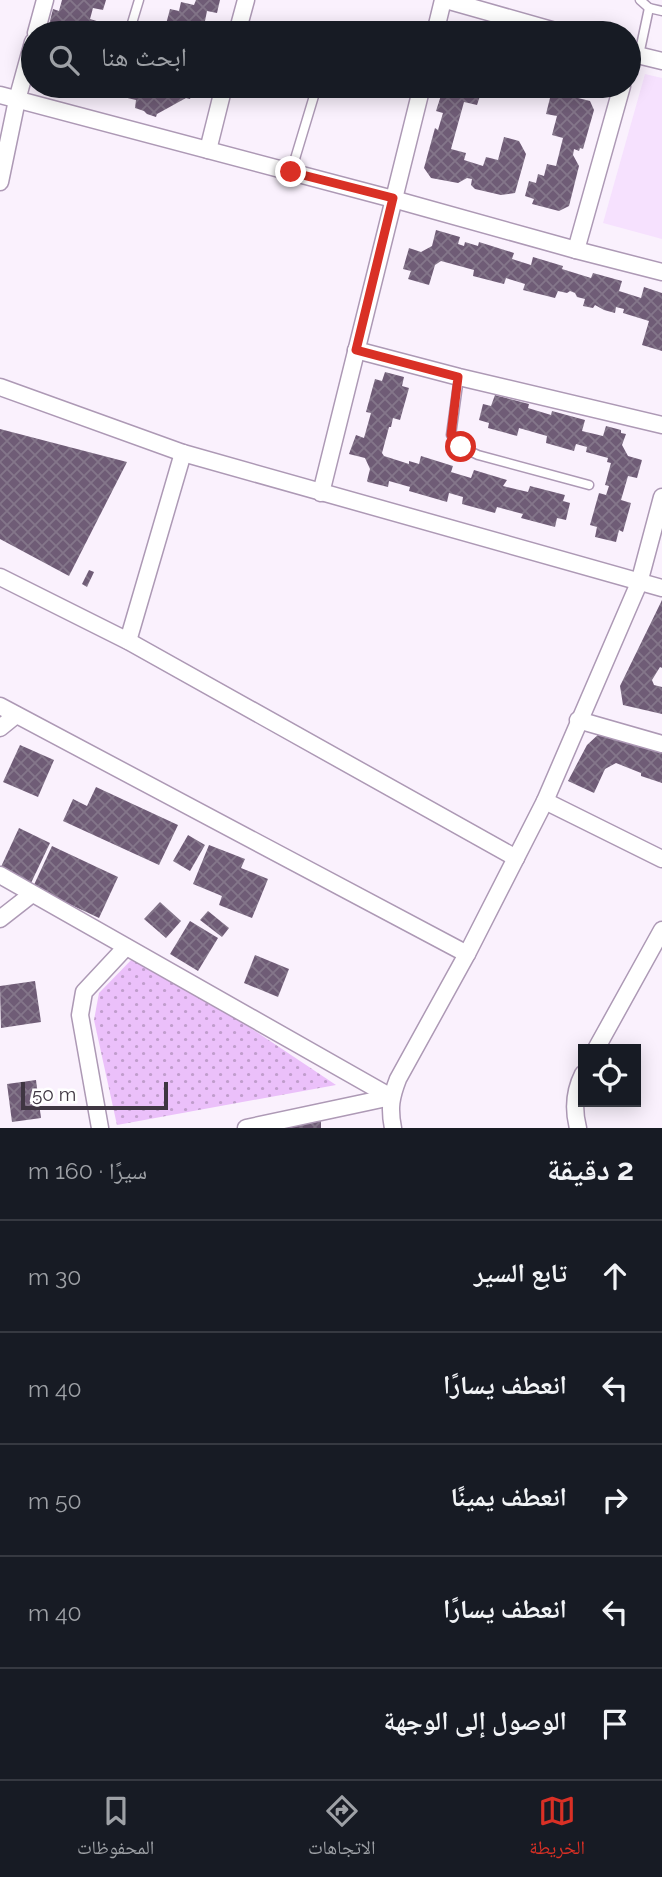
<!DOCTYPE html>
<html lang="ar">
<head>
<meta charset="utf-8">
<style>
	body { margin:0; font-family:Raleway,"Noto Naskh Arabic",sans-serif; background:#20242c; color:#f1f3f6; direction:rtl }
	.controls { position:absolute; right:21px; bottom:21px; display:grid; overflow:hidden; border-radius:0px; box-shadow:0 4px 18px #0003 }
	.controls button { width:63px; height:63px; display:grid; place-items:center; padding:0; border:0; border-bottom:2px solid #363941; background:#171b24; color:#f1f3f6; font:35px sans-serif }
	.scale { position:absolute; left:21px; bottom:18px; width:147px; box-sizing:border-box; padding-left:7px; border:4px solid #3f3642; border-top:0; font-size:19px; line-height:24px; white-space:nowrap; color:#3f3642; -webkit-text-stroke:5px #fff; paint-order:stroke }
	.stop { position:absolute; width:21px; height:21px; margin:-16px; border:5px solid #d93025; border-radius:50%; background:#fff }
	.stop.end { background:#d93025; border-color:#fff; box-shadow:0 2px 7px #0008 }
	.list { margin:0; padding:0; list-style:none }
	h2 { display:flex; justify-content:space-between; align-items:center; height:91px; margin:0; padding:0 28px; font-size:30px }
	h2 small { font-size:23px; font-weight:400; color:#9ea1a6 }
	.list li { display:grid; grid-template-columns:46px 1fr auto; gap:21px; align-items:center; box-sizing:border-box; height:112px; padding:0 28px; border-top:2px solid #363941 }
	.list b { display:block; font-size:26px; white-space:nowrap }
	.list em { font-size:23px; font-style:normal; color:#9ea1a6 }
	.icon { flex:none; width:38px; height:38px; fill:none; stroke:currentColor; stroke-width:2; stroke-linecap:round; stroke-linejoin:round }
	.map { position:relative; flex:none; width:662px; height:1128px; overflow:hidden; direction:ltr }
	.search { position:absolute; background:#171b24; box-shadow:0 4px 18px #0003; left:21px; right:21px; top:21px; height:77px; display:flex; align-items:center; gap:18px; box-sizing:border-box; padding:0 24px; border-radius:38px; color:#9ea1a6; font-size:26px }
	.sheet { height:651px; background:#171b24 }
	nav { display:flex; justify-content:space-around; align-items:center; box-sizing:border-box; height:98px; border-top:2px solid #363941; background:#171b24; font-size:19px; color:#9ea1a6 }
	nav a { display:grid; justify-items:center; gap:4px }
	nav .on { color:#d93025 }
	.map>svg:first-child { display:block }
</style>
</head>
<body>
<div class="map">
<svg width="662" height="1128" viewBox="0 0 662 1128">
	<defs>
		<pattern id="grass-dots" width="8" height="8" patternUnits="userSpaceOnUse" patternTransform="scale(1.75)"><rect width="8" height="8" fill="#ebc0fa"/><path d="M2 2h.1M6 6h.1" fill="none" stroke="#c09dcc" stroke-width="1.8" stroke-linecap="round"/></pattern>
		<pattern id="building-cross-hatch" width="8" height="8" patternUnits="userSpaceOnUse" patternTransform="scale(1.75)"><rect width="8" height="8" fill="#6f5c76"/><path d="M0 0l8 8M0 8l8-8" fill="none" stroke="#84768a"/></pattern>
	</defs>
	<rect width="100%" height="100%" fill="#faf1fd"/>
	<!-- built -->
	<path fill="#f6e1fe" d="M 645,74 L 662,78 L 662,239 L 603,223 Z"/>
	<!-- grass -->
	<path fill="url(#grass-dots)" d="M 138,953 L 336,1085 L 117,1125 L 94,1020 L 99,993 Z"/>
	<!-- building -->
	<g fill="url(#building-cross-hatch)">
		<path d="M 62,0 L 106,0 L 103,10 L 93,8 L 90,19 L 100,22 L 97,33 L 54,33 L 56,27 L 49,25 L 53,9 L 59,11 Z"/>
		<path d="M 196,0 L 220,0 L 217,13 L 207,11 L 205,21 L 217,24 L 214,33 L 174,33 L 175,30 L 165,28 L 170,9 L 179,11 L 181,2 L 194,5 Z"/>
		<path d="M 489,26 L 514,32 L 514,33 L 477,33 Z"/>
		<path d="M 61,86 L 111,86 L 108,93 L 86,87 L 84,94 L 76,92 L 75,96 L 60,92 Z"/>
		<path d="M 121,86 L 195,86 L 190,99 L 186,98 L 157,114 L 156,117 L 147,114 L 144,111 L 135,108 L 136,100 L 119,96 Z"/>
		<path d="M 444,86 L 492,86 L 489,98 L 480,96 L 477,105 L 464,102 L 451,149 L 466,153 L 464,160 L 483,166 L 486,157 L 498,160 L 504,137 L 519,141 L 526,154 L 515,193 L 501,195 L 475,189 L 471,185 L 472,179 L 467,178 L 458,183 L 431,178 L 424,168 L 435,128 L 438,130 L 443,113 L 436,111 Z"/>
		<path d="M 557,86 L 577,86 L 574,97 L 590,101 L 594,110 L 583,149 L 580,148 L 579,151 L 574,149 L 573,155 L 579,166 L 569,206 L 559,211 L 532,204 L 534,199 L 525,196 L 529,181 L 536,183 L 538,174 L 544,176 L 547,164 L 556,166 L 563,138 L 552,135 L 557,116 L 546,114 L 550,98 L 555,95 Z"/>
		<path d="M 436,230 L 460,237 L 458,244 L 464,246 L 465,242 L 478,246 L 479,242 L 514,253 L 512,259 L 531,265 L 533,257 L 563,266 L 562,269 L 591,278 L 593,273 L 622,281 L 619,291 L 641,298 L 644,287 L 662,293 L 662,351 L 642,345 L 649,321 L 623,313 L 624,309 L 616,307 L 615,313 L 604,310 L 595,305 L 593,308 L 583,306 L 585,299 L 577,297 L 575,293 L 570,291 L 567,293 L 558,291 L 555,298 L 523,290 L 525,284 L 506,278 L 504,284 L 473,276 L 474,270 L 441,261 L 435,265 L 429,285 L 408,279 L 411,271 L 403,269 L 409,248 L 421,252 L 432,246 Z"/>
		<path d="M 385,372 L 404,377 L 402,386 L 409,388 L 400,420 L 393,418 L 391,427 L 389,427 L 382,453 L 384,456 L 409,464 L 409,461 L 419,464 L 421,456 L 453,466 L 451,472 L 471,478 L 474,470 L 507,480 L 503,486 L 528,492 L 530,486 L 565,495 L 563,501 L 570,503 L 566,520 L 557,518 L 555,527 L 521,518 L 523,514 L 497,507 L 495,513 L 462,504 L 463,497 L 449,493 L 447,502 L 409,491 L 410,487 L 389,481 L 388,487 L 368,482 L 367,481 L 370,469 L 365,458 L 349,454 L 356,435 L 364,438 L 371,413 L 366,412 L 375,379 L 382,381 Z"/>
		<path d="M 495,395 L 529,404 L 528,408 L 551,415 L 552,411 L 585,420 L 582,431 L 603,436 L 606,426 L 621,430 L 621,433 L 626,434 L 622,445 L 628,456 L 642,460 L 637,478 L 628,476 L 621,500 L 631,503 L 623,532 L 619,530 L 616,542 L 595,537 L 597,527 L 590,525 L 599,493 L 606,495 L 609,486 L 605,485 L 611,463 L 607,462 L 608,458 L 586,452 L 587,447 L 576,444 L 574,451 L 546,443 L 547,436 L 519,428 L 517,436 L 488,428 L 489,423 L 479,420 L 483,404 L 491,406 Z"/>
		<path d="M 0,429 L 127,462 L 69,576 L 0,539 Z"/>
		<path d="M 89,570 L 94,572 L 87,587 L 82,584 Z"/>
		<path d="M 662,600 L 662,668 L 660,667 L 652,680 L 654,685 L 662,687 L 662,714 L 623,705 L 620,686 Z"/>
		<path d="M 601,732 L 662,749 L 662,783 L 641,776 L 641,773 L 616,763 L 605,769 L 594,793 L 568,781 L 587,745 Z"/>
		<path d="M 20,745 L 54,760 L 38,797 L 3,782 Z"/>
		<path d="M 96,787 L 178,825 L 159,865 L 63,821 L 73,799 L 87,806 Z"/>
		<path d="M 19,828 L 50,843 L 31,883 L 0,869 Z"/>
		<path d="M 188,835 L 205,845 L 190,871 L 173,861 Z"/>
		<path d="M 209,845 L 245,859 L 241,868 L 268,879 L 252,918 L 219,905 L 222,896 L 193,884 Z"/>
		<path d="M 52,846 L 118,877 L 99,918 L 33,887 Z"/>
		<path d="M 160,902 L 181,921 L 166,938 L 144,919 Z"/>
		<path d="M 208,911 L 229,928 L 222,937 L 200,920 Z"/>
		<path d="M 190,921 L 218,938 L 198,971 L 170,954 Z"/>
		<path d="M 255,955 L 289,969 L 278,997 L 244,983 Z"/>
		<path d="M 35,981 L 41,1022 L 1,1028 L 0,986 Z"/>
		<path d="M 36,1080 L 41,1118 L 12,1122 L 7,1084 Z"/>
		<path d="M 321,1120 L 321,1128 L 278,1128 L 278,1122 Z"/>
	</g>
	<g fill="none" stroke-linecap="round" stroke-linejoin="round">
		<defs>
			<g id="service">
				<path d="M 640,0 L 649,8 L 662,11"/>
				<path d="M 129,33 L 139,0"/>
				<path d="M 639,55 L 649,8"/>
				<path d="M 291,172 L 317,86"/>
				<path d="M 459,377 L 451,435 L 461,447 L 478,455 L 589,485"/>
			</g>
			<g id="minor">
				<path d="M 446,0 L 562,33"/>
				<path d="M 36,33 L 45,0"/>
				<path d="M 237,33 L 246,0"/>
				<path d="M 435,33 L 443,0"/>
				<path d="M 629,53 L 662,61"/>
				<path d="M 0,95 L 393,199 L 576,250 L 662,272"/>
				<path d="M 208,150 L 224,86"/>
				<path d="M 0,182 L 17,100 L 33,42"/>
				<path d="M 576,250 L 622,86"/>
				<path d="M 356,350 L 459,377 L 662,425"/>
				<path d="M 0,387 L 183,453 L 662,588"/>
				<path d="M 321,493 L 422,86"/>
				<path d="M 0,577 L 128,641 L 516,858"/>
				<path d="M 128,641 L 183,453"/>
				<path d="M 0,706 L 467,954"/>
				<path d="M 578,720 L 662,744"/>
				<path d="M 0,728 L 16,715"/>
				<path d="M 545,801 L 662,859"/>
				<path d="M 0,875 L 391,1097"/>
				<path d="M 0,919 L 32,894"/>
				<path d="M 596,1049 L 662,930"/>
				<path d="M 100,1128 L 80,1015 L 84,992 L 126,947"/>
				<path d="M 246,1128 L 391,1097"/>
				<path d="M 393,1128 C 389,1108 391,1097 398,1079 L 467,954 L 545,801 L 639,583 L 662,497"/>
				<path d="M 578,1128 C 573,1109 574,1092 583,1074"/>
			</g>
		</defs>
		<!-- service casing -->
		<use href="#service" stroke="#ad99b5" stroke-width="11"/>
		<!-- minor casing -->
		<use href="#minor" stroke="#ad99b5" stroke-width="19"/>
		<!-- service -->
		<use href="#service" stroke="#fff" stroke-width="8"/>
		<!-- minor -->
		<use href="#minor" stroke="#fff" stroke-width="16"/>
	</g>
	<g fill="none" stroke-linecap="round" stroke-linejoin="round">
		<!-- route -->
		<path stroke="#d93025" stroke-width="9" d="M 291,172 L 393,198 L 356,350 L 458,377 L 451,435 L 461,447"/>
	</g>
</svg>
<div class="controls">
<button><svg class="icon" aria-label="locate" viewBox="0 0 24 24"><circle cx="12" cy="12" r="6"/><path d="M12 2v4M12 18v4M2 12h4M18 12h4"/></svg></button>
</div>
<div class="scale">50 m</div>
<div class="stop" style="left:461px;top:447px"></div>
<div class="stop end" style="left:291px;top:172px"></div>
<div class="search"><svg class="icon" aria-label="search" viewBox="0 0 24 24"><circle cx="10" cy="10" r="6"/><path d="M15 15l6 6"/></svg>ابحث هنا</div>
</div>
<section class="sheet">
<h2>2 دقيقة<small>سيرًا · 160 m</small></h2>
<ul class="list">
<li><svg class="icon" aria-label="ahead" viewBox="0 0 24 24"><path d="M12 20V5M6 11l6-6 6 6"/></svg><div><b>تابع السير</b></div><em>30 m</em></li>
<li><svg class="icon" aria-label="left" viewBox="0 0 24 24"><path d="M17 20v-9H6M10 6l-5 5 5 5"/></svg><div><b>انعطف يسارًا</b></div><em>40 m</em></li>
<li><svg class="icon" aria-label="right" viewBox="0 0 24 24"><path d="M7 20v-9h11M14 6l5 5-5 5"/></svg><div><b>انعطف يمينًا</b></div><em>50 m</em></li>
<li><svg class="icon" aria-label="left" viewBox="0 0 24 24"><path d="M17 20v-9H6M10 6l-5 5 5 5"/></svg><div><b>انعطف يسارًا</b></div><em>40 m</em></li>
<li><svg class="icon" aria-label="arrive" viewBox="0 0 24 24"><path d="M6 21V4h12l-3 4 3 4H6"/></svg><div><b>الوصول إلى الوجهة</b></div></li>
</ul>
</section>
<nav>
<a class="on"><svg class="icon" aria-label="map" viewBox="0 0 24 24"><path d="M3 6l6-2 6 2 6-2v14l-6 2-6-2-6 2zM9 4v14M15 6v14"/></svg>الخريطة</a>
<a><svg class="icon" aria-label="directions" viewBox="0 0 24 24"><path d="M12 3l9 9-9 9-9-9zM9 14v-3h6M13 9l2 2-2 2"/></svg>الاتجاهات</a>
<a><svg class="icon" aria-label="saved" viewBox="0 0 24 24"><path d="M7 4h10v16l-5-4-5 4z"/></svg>المحفوظات</a>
</nav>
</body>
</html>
